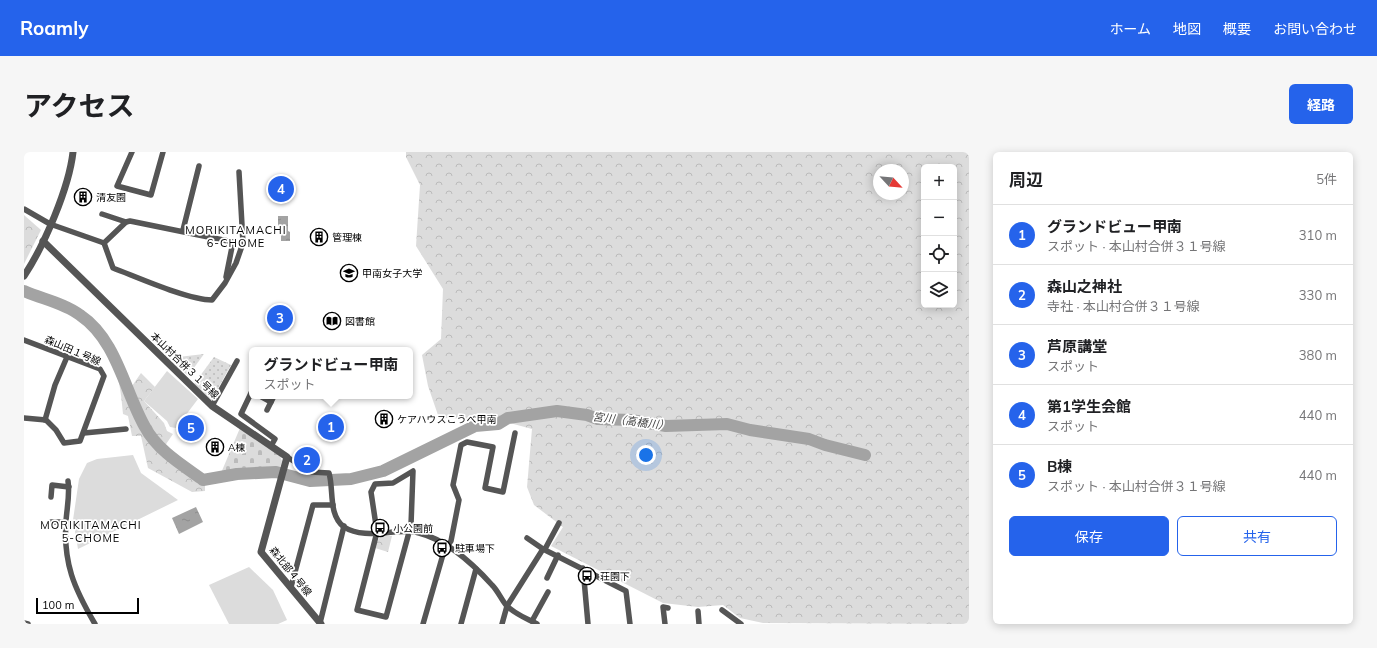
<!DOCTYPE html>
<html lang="ja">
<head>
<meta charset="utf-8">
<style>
	body { margin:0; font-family:Mulish,"Noto Sans JP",sans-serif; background:#f6f6f6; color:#202124 }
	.controls { position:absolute; right:12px; top:12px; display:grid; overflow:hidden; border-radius:6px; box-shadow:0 2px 10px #0003 }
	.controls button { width:36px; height:36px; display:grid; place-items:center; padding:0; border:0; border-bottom:1px solid #e0e0e0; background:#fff; color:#202124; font:20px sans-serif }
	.compass { position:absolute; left:849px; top:12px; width:36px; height:36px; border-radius:50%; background:#fff; box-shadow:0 2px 10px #0003; rotate:116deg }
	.scale { position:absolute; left:12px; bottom:10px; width:103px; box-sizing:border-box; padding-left:4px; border:2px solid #000; border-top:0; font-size:11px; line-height:14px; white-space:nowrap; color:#000; -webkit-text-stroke:3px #fff; paint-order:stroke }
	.you { position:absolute; left:622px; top:303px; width:14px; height:14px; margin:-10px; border:3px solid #fff; border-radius:50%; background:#1a73e8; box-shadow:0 0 0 6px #1a73e833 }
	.badge { display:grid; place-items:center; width:26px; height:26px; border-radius:50%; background:#2563eb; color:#fff; font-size:13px; font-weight:700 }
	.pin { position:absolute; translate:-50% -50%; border:2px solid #fff; box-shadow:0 1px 4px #0006 }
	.popup { position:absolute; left:225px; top:195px; width:164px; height:52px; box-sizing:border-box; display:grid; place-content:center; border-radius:6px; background:#fff; filter:drop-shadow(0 1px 3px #0005); font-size:13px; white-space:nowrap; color:#757577 }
	.popup b { font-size:15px; color:#202124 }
	.popup::after { content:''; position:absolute; left:50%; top:100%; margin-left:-8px; border:8px solid transparent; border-top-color:#fff }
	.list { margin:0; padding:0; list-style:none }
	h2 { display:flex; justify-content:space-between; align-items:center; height:52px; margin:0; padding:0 16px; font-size:17px }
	h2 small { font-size:13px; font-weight:400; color:#757577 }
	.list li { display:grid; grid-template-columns:26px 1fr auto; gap:12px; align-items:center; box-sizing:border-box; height:60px; padding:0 16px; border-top:1px solid #e0e0e0 }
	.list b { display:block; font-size:15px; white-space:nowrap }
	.list p { margin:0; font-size:13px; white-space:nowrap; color:#757577 }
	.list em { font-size:13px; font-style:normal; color:#757577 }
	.actions { display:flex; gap:8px; padding:12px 16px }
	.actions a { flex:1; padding:9px 0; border:1px solid #2563eb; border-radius:6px; text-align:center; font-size:14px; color:#2563eb }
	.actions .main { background:#2563eb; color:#fff }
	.icon { flex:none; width:22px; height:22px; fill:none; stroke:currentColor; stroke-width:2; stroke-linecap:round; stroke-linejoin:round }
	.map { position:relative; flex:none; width:945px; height:472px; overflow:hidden; border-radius:6px }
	header { display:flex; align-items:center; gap:24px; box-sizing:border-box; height:56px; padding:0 20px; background:#2563eb; color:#fff }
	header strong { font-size:19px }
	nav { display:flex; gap:22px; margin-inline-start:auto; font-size:14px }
	.intro { display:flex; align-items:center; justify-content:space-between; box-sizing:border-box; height:96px; padding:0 24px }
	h1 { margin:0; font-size:28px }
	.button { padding:10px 18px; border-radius:6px; background:#2563eb; color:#fff; font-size:14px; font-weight:700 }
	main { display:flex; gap:24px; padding:0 24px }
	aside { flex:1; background:#fff; border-radius:6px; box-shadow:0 2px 10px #0003 }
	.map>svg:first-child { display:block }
</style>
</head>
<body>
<header>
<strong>Roamly</strong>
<nav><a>ホーム</a><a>地図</a><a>概要</a><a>お問い合わせ</a></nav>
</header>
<div class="intro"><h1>アクセス</h1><a class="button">経路</a></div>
<main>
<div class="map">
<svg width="945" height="472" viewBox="0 0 945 472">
	<defs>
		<pattern id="grass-dots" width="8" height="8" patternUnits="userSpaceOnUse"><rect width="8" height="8" fill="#dcdcdc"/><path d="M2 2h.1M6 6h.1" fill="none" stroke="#bbb" stroke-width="1.8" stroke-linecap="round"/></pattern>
		<pattern id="forest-crowns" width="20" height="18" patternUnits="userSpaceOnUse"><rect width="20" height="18" fill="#dcdcdc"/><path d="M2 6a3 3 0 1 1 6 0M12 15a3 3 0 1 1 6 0" fill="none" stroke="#bbb"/></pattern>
		<pattern id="cemetery-stones" width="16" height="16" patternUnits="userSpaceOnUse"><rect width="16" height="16" fill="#dcdcdc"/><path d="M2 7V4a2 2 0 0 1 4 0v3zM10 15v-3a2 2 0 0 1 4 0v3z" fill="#bbb"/></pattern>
		<pattern id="water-ripples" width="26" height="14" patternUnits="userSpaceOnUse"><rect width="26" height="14" fill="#a3a3a3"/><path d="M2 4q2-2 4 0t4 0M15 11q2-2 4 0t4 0" fill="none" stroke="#8b8b8b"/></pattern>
	</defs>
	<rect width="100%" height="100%" fill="#fff"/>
	<!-- grass -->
	<g fill="url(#grass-dots)">
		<path d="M 180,202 L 164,224 L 146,206 Z"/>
		<path d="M 190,205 L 207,213 L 187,249 L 170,232 Z"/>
	</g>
	<!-- forest -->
	<g fill="url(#forest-crowns)" fill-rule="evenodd">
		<path d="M 382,0 L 945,0 L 945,472 L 739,471 L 716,466 L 699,453 L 674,455 L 639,451 L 527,394 L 539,375 L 510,353 L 503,335 L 508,277 L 471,267 L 415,266 L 404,234 L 398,203 L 417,187 L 419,137 L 392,94 L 396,33 L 382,5 ZM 900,15 L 930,15 L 930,153 L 900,153 ZM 855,18 L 879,18 L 879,42 L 855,42 Z"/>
		<path d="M 0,63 L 17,78 L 0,112 Z"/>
		<path d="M 90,203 L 108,234 L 117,221 L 131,235 L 120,249 L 140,271 L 143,279 L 149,282 L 140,295 L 181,325 L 181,339 L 168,340 L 124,316 L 117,284 L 108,284 L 104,264 L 99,262 C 97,242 96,224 86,207 Z"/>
		<path d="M 358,383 L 368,384 L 364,400 L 351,396 L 353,389 Z"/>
	</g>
	<!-- cemetery -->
	<path fill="url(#cemetery-stones)" d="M 216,276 L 256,304 L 258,309 L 256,316 L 236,316 L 197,321 Z"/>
	<!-- pitch -->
	<g fill="#dcdcdc">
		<path d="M 143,219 L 174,247 L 152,276 L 146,275 L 143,269 L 120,249 Z"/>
		<path d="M 109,303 L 117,321 L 154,348 L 54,397 L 49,368 L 55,327 L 63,311 L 73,307 Z"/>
		<path d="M 225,415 L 249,438 L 263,468 L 254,472 L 205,472 L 185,433 Z"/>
	</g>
	<!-- water -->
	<g fill="url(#water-ripples)">
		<path d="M 254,64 L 264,64 L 264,79 L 266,80 L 266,89 L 257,89 L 257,81 L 260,81 L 260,76 L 254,74 Z"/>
		<path d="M 172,355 L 179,370 L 155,382 L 148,366 Z"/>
	</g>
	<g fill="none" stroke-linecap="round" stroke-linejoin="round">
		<!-- river -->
		<path stroke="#a3a3a3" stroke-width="12" d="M 0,139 C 18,147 40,151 56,163 C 93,188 100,238 121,275 C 133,298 158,313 179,328 L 213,322 L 252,320 L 286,329 L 327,327 L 359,319 L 451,274 L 474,272 L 484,266 L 533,259 L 563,263 L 574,267 L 607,268 L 642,274 L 703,272 L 726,278 L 785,287 L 801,293 L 841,303"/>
		<!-- minor -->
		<g stroke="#555" stroke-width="5.5">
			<path d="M 108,0 L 93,34 L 127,43 L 139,0"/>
			<path d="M 0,57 L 26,72 L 80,91"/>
			<path d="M 78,62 L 102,70"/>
			<path d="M 159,78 L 175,14"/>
			<path d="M 80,91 L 89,116 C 113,125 164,148 188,148 L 201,131 L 212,111 L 219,91 L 215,20"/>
			<path d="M 80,91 L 102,70 L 106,69 L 209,90 L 202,125"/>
			<path d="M 0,188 L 76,217 L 80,224 L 56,289 L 40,291 L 32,278 L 22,268 L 0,266"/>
			<path d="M 228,239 L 217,262 L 251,287 L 247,294"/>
			<path d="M 236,244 L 247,250"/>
			<path d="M 188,254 L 213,209"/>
			<path d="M 243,258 L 250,244"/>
			<path d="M 21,268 L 31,233 L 43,205"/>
			<path d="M 60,281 L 102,277"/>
			<path d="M 263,305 L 287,320 L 305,321 C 310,338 304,363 320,375 C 342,389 372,375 395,381 C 423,388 450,413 468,433 C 474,439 477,447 482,453 C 490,462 504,467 513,472"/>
			<path d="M 389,319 L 387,373 L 362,465 L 333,458 L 353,380 L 347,340 L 351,332 L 369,331 Z"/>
			<path d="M 44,329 C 46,343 43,355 42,369 C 39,411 50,436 71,472"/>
			<path d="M 27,345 L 28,333 L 45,335"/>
			<path d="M 27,370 L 42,370"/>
			<path d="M 503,386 L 519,397"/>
			<path d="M 521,397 L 535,371"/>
			<path d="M 559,416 L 564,472"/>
			<path d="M 523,426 L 534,403"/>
			<path d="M 267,435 L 289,353 L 309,353"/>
			<path d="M 698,458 L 717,472"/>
			<path d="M 674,459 L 675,472"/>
			<path d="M 508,469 L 524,440"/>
			<path d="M 0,471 L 4,472"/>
			<path d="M 296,471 L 320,374"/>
			<path d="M 399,472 L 420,399 L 427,389 L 435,348 L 429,333 L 437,293 L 443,290 L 469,295 L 461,336 L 479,340 L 491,281"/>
			<path d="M 437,472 L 452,417"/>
			<path d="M 478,472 L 483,454 L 519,397 L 602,439 L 606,472"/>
			<path d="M 641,472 L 639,455 L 644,456"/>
		</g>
		<!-- tertiary -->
		<g stroke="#555" stroke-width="7">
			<path d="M 19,89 L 188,254 L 263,305 L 237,400 L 297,472"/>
			<path d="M 0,124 C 20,94 45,36 49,0"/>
		</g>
	</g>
	<!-- icons -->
	<defs>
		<symbol id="building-ring" viewBox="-11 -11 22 22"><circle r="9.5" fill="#fff" stroke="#000" stroke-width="1.5"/><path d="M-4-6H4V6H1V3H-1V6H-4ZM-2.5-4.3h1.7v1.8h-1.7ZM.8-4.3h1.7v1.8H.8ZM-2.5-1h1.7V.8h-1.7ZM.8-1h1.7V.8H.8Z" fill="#000"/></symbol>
		<symbol id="university-ring" viewBox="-11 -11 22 22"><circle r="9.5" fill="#fff" stroke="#000" stroke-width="1.5"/><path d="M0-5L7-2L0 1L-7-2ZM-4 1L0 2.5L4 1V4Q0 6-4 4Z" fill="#000"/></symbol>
		<symbol id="library-ring" viewBox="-11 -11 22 22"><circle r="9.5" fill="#fff" stroke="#000" stroke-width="1.5"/><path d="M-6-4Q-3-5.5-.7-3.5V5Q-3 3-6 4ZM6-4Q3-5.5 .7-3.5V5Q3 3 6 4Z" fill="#000"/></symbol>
		<symbol id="bus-ring" viewBox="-11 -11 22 22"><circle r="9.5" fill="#fff" stroke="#000" stroke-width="1.5"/><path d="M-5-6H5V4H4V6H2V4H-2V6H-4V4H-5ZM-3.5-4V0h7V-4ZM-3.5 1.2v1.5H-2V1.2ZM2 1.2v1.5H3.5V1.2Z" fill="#000"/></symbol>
	</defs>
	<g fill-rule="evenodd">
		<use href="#building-ring" x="49" y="35" width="20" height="20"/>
		<use href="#building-ring" x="285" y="75" width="20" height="20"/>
		<use href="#university-ring" x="315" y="111" width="20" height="20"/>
		<use href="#library-ring" x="298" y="159" width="20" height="20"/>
		<use href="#building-ring" x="350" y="257" width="20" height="20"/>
		<use href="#building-ring" x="181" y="285" width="20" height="20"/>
		<use href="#bus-ring" x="346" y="366" width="20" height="20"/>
		<use href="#bus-ring" x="408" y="386" width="20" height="20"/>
		<use href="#bus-ring" x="553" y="414" width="20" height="20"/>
	</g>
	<g text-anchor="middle" stroke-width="3.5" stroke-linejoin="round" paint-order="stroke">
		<!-- poi labels -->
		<g font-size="10" fill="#000" stroke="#fff" text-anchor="start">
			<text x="72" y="49">清友園</text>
			<text x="308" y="89">管理棟</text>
			<text x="338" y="125">甲南女子大学</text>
			<text x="321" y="173">図書館</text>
			<text x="373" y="271">ケアハウスこうべ甲南</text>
			<text x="204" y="299">A棟</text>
			<text x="369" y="380">小公園前</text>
			<text x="431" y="400">駐車場下</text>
			<text x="576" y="428">荘園下</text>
		</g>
		<!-- street labels -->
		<g font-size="10" fill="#000" stroke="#fff">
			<text transform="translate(49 198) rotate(23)" y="4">森山田１号線</text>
			<text transform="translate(161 213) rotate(44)" y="4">本山村合併３１号線</text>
			<text transform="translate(267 419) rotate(51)" y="4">森北部４号線</text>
		</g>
		<!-- neighbourhood labels -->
		<g font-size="11" letter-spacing="1" fill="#000" stroke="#fff">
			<text x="212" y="82">MORIKITAMACHI<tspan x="212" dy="13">6-CHOME</tspan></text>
			<text x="67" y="377">MORIKITAMACHI<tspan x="67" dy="13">5-CHOME</tspan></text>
		</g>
		<!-- water labels -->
		<g font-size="11" font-style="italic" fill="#444" stroke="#fff">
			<text transform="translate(607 269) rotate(7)" y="4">宮川（高橋川）</text>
		</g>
	</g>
</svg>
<div class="controls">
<button>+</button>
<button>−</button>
<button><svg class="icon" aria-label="locate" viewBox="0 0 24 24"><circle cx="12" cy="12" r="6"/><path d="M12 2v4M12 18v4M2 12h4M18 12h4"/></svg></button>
<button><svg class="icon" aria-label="layers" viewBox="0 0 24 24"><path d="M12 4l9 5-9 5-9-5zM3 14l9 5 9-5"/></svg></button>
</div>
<svg class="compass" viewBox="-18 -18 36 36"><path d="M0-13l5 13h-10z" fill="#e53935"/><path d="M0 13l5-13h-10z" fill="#757577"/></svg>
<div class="scale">100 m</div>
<div class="you"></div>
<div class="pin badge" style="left:307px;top:275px">1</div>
<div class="popup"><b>グランドビュー甲南</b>スポット</div>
<div class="pin badge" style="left:283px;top:308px">2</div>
<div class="pin badge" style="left:256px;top:166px">3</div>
<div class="pin badge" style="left:257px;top:37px">4</div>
<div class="pin badge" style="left:167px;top:276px">5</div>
</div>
<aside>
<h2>周辺<small>5件</small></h2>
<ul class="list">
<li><span class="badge">1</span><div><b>グランドビュー甲南</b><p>スポット · 本山村合併３１号線</p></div><em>310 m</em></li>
<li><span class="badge">2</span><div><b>森山之神社</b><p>寺社 · 本山村合併３１号線</p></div><em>330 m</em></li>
<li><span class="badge">3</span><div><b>芦原講堂</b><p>スポット</p></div><em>380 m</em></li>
<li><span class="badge">4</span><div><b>第1学生会館</b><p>スポット</p></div><em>440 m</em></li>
<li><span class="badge">5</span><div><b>B棟</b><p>スポット · 本山村合併３１号線</p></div><em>440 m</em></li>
</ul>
<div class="actions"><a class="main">保存</a><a>共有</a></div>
</aside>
</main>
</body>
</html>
